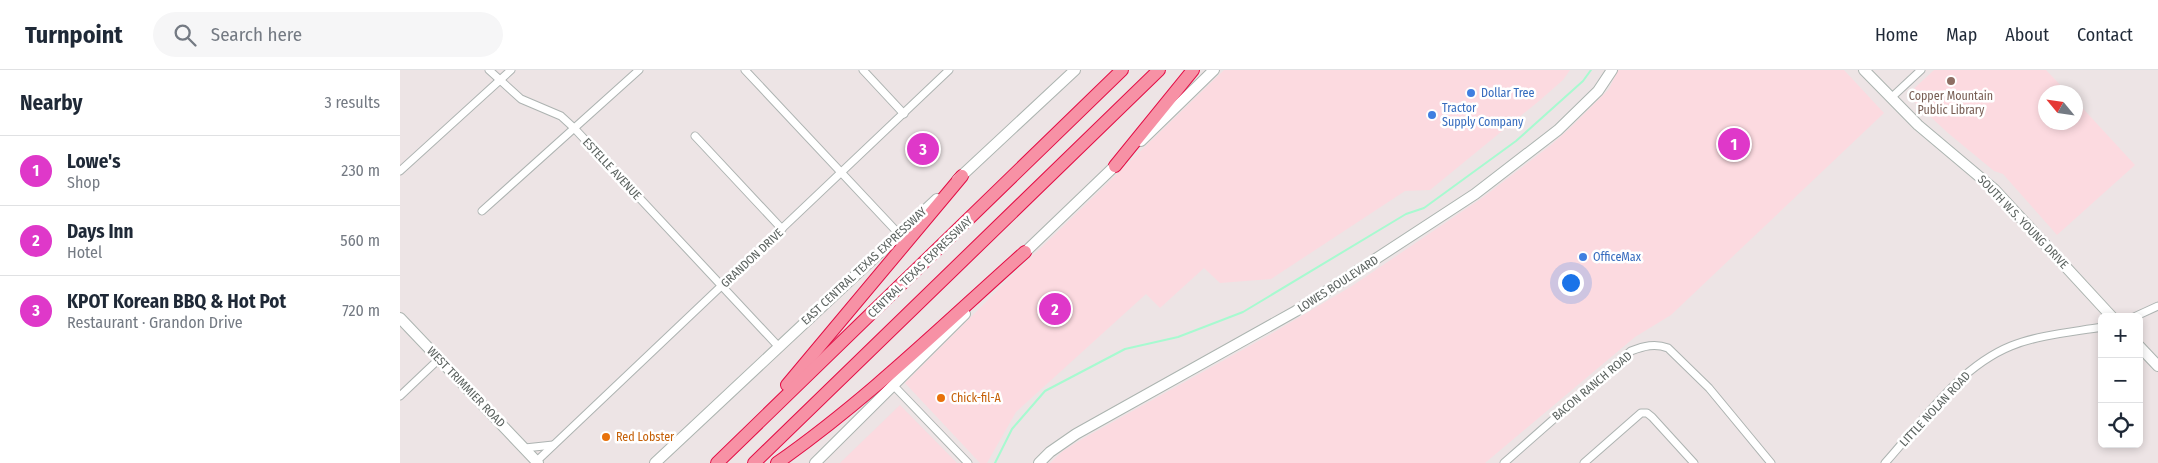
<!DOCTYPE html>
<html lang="en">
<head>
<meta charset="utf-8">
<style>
	body { margin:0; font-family:"Fira Sans Condensed",sans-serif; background:#f6f6f7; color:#1f2937 }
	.controls { position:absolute; right:15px; bottom:15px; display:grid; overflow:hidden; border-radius:8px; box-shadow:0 2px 8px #0003 }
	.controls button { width:45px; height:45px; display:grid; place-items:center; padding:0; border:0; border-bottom:1px solid #e0e1e3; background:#fff; color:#1f2937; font:25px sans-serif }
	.compass { position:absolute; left:1638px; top:15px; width:45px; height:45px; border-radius:50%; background:#fff; box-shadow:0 2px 8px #0003; rotate:299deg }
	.you { position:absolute; left:1170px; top:212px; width:18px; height:18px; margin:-12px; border:4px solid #fff; border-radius:50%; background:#1a73e8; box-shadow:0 0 0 8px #1a73e833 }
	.badge { display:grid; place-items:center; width:32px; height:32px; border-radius:50%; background:#df38c9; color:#fff; font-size:16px; font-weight:700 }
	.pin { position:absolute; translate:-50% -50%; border:2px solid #fff; box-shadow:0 1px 5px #0006 }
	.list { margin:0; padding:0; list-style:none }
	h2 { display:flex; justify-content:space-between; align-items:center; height:65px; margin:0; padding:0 20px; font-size:21px }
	h2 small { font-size:16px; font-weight:400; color:#747a83 }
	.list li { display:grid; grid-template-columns:32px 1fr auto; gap:15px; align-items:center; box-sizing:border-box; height:70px; padding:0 20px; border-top:1px solid #e0e1e3 }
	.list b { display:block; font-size:19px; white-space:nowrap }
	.list p { margin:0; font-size:16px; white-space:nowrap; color:#747a83 }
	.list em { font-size:16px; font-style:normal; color:#747a83 }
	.icon { flex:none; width:28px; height:28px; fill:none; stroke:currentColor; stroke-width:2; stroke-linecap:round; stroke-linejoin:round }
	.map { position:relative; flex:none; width:1758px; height:393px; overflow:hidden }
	header { display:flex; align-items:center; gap:30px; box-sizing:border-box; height:70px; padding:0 25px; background:#fff; border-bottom:1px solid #e0e1e3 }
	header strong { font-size:24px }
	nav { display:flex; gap:28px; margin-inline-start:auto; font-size:18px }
	.search { width:350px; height:45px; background:#f6f6f7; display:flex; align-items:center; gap:12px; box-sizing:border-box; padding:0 18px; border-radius:28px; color:#747a83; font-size:19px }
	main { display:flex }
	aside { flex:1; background:#fff }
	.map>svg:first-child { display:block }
</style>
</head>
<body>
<header>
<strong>Turnpoint</strong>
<div class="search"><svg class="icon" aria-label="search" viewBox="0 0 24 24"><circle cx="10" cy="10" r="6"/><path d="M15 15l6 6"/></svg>Search here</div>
<nav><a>Home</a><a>Map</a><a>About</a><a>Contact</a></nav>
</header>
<main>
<aside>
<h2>Nearby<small>3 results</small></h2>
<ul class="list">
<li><span class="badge">1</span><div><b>Lowe's</b><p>Shop</p></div><em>230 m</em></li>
<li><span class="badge">2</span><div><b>Days Inn</b><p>Hotel</p></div><em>560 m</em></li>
<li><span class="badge">3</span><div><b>KPOT Korean BBQ &amp; Hot Pot</b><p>Restaurant · Grandon Drive</p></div><em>720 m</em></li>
</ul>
</aside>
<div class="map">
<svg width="1758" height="393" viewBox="0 0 1758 393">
	<rect width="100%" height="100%" fill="#ede4e5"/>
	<!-- commercial -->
	<g fill="#fcdae0">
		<path d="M 824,0 L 1170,0 L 1163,10 L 1139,31 L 1030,120 L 1005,121 L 871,209 L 820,213 L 804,198 L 760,238 L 746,224 L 616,342 L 587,393 L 580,393 L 505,313 L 613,205 Z"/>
		<path d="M 1218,0 L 1444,0 L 1484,43 L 1271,245 L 1235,267 L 1085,393 L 650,393 L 663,381 L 684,368 L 871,264 L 952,216 L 1082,128 L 1151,75 L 1170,58 L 1209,19 Z"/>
		<path d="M 1534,0 L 1646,0 L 1667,22 L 1646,22 L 1646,52 L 1676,52 L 1676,31 L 1735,95 L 1657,165 L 1603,104 L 1594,101 L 1548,63 L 1507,25 Z"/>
		<path d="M 500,335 L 557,393 L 440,393 Z"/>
	</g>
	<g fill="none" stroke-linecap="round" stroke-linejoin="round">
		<!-- stream -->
		<path stroke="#a7fad0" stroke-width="2" d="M 595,393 L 612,359 L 645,321 L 725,279 L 778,267 L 843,242 L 1006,144 L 1024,138 L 1116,71 L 1183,11 L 1191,0"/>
		<defs>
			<g id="street">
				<path d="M 89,0 L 121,29 L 161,46 L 174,58 L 378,276"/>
				<path d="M 345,0 L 499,164"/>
				<path d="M 463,0 L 504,44"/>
				<path d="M 1492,27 L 1521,0"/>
				<path d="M 295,66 L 382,159"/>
				<path d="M 0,101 L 111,0"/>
				<path d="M 82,141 L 239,0"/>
				<path d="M 1734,247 L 1758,236"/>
				<path d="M 494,316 L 568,393"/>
				<path d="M 0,326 L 39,289"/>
				<path d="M 125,378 L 153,375"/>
				<path d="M 140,388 L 549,0"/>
				<path d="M 1104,393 L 1231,281 C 1244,276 1255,273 1268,278 L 1309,318 L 1371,393"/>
				<path d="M 1184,393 L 1241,343 L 1247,343 L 1252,347 L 1294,393"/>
				<path d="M 1485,393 C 1522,352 1559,297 1611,276 C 1638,265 1673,262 1702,257"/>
			</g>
			<g id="secondary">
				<path d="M 1464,0 L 1518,55 L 1594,119 L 1712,247"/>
				<path d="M 741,71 L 814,0"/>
				<path d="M 557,110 L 675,0"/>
				<path d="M 620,187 L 720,91"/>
				<path d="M 0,248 L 138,393"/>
				<path d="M 1739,276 L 1758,296"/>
				<path d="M 255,393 L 537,129"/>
				<path d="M 415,393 L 565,244"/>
				<path d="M 639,393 L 650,382 L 676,364 L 896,241 L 1075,124 L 1158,60 L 1198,21 L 1212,0"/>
			</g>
			<g id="highway">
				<path d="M 715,96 L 793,0"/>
				<path d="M 387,315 L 562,106"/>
				<path d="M 317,393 L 722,0"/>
				<path d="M 354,393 L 759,0"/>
				<path d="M 377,393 C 467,330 544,254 625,182"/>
			</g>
		</defs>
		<!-- street casing -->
		<use href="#street" stroke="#adb3b1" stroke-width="9"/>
		<!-- secondary casing -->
		<use href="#secondary" stroke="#acb4b0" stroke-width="12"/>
		<!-- highway casing -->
		<use href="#highway" stroke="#e30d45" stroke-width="14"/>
		<!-- street -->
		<use href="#street" stroke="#fff" stroke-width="7"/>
		<!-- secondary -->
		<use href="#secondary" stroke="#fff" stroke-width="10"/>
		<!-- highway -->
		<use href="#highway" stroke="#f791a5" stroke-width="12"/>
	</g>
	<!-- markers -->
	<circle fill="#8d6e63" stroke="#fff" stroke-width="2" cx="1551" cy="11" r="5"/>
	<g fill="#3f7fe0" stroke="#fff" stroke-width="2">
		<circle cx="1071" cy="23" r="5"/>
		<circle cx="1032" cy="45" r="5"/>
		<circle cx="1183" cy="187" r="5"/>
	</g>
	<g fill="#e8710a" stroke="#fff" stroke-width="2">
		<circle cx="541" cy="328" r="5"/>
		<circle cx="206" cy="367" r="5"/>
	</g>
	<g text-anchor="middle" stroke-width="5" stroke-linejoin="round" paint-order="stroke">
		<!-- shop labels -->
		<g font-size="12" fill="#366cbe" stroke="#fff" text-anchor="start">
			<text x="1081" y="27">Dollar Tree</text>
			<text x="1042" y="42">Tractor<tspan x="1042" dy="14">Supply Company</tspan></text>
			<text x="1193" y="191">OfficeMax</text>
		</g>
		<!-- education labels -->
		<g font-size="12" fill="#785e54" stroke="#fff">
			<text x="1551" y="30">Copper Mountain<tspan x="1551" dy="14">Public Library</tspan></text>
		</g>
		<!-- street labels -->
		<g font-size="12" fill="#5c6360" stroke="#fff">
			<text transform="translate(212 99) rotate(47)" y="4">ESTELLE AVENUE</text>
			<text transform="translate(1623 152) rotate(46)" y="4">SOUTH W.S. YOUNG DRIVE</text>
			<text transform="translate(352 188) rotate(-43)" y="4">GRANDON DRIVE</text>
			<text transform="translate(464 196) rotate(-43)" y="4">EAST CENTRAL TEXAS EXPRESSWAY</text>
			<text transform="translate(520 197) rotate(-44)" y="4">CENTRAL TEXAS EXPRESSWAY</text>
			<text transform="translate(938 214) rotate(-33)" y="4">LOWES BOULEVARD</text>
			<text transform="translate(1192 316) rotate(-40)" y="4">BACON RANCH ROAD</text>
			<text transform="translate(66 317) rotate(46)" y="4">WEST TRIMMIER ROAD</text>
			<text transform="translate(1535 339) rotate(-47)" y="4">LITTLE NOLAN ROAD</text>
		</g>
		<!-- food labels -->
		<g font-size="12" fill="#c56008" stroke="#fff" text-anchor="start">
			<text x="551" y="332">Chick-fil-A</text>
			<text x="216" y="371">Red Lobster</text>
		</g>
	</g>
</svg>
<div class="controls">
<button>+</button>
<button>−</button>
<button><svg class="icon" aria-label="locate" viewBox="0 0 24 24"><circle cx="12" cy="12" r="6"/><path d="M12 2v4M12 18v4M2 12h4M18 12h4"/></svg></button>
</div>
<svg class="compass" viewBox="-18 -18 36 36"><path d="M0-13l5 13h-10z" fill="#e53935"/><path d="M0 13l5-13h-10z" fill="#747a83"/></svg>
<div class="you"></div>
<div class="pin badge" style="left:1334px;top:74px">1</div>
<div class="pin badge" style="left:655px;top:239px">2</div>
<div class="pin badge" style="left:523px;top:79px">3</div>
</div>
</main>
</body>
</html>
